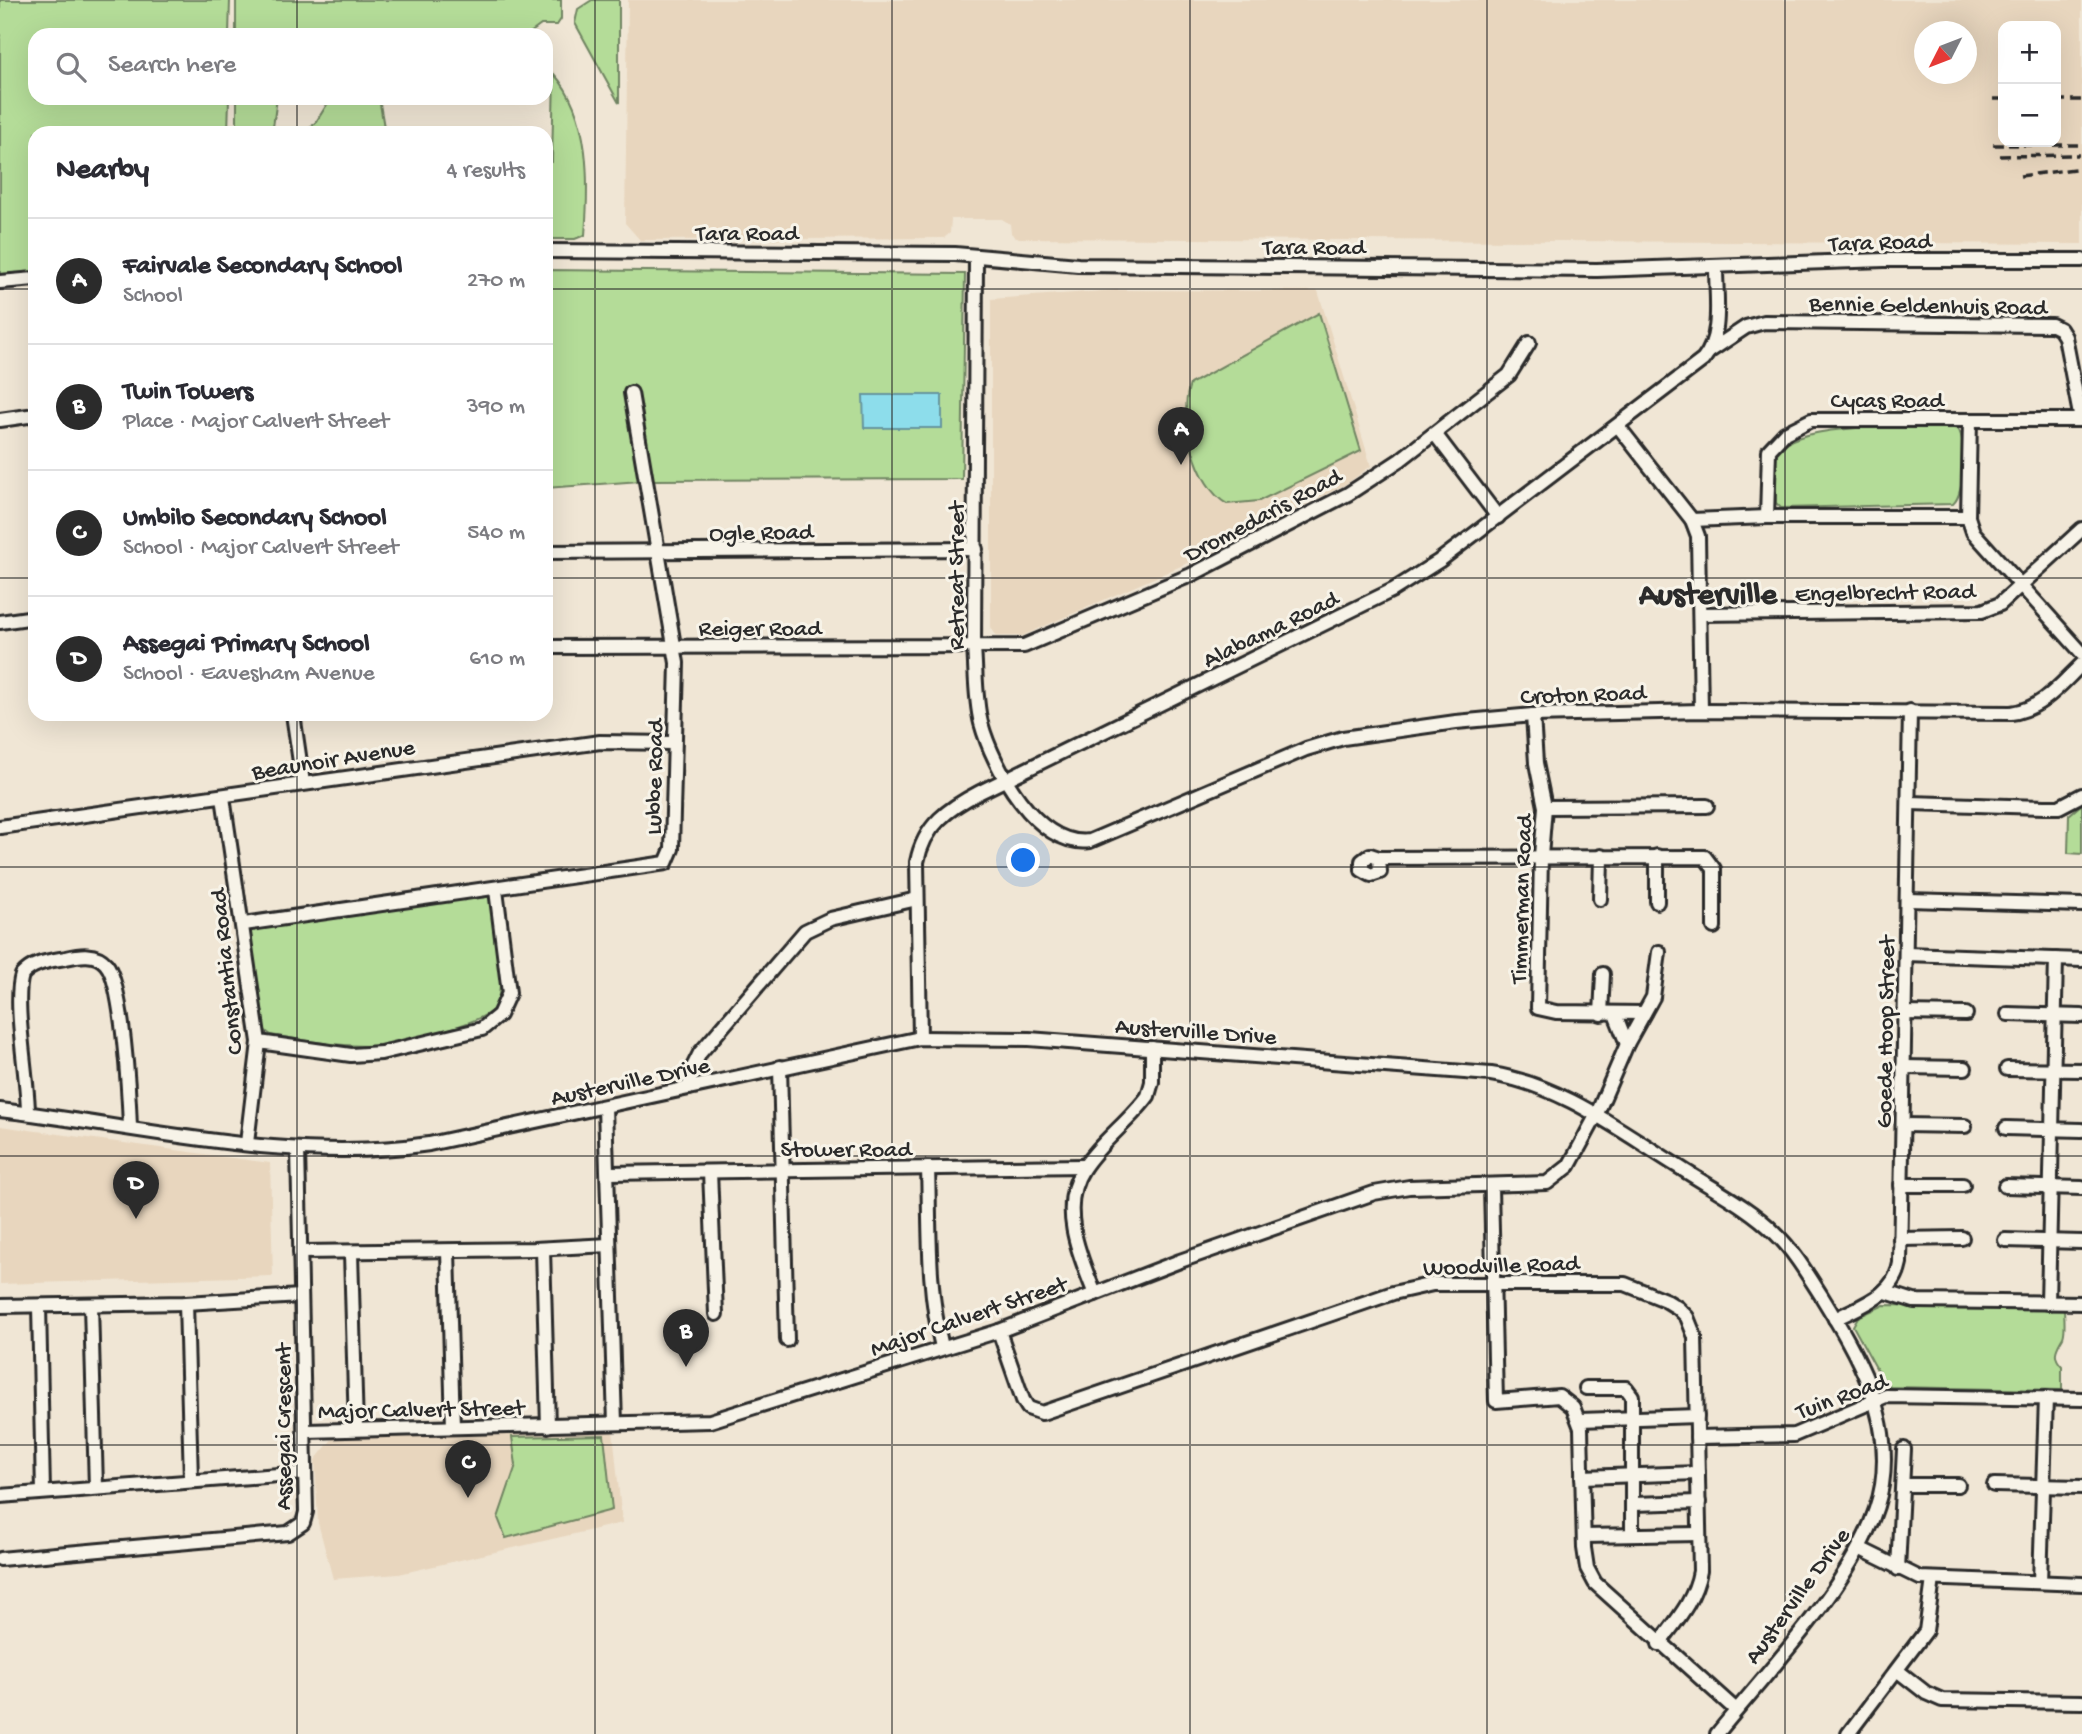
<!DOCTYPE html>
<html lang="en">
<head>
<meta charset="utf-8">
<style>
	body { margin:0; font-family:"Gochi Hand",sans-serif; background:#f7f7f7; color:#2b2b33 }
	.controls { position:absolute; right:21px; top:21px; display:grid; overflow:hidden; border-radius:14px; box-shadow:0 7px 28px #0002 }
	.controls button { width:63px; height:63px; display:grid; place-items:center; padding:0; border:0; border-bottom:2px solid #e1e1e2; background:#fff; color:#2b2b33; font:35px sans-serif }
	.compass { position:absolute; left:1914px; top:21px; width:63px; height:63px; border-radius:50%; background:#fff; box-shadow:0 7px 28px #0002; rotate:228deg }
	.you { position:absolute; left:1024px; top:861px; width:24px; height:24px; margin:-18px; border:5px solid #fff; border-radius:50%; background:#1a73e8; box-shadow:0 0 0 10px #1a73e833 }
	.badge { display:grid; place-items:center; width:46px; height:46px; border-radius:50%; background:#2b2b2b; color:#fff; font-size:23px; font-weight:700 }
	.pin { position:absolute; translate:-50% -58px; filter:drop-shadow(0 2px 4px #0008) }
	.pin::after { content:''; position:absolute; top:37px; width:24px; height:21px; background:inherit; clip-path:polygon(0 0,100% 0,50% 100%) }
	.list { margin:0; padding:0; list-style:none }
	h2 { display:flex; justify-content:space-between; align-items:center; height:91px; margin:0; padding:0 28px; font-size:30px }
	h2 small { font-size:23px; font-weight:400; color:#7c7c81 }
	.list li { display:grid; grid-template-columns:46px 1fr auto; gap:21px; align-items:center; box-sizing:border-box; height:126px; padding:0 28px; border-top:2px solid #e1e1e2 }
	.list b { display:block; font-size:26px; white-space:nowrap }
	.list p { margin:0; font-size:23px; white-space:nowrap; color:#7c7c81 }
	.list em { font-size:23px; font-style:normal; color:#7c7c81 }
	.icon { flex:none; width:38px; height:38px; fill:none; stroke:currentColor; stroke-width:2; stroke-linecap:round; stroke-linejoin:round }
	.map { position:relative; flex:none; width:2082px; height:1734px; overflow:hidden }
	.search { position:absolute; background:#fff; box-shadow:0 7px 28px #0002; left:28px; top:28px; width:525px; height:77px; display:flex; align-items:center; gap:18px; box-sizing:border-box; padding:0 24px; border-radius:21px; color:#7c7c81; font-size:26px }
	.panel { position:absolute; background:#fff; box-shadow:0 7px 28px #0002; left:28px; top:126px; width:525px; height:595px; border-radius:21px }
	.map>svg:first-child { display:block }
</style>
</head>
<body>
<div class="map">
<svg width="2082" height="1734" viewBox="0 0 2082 1734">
	<rect width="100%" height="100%" fill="#f0e6d5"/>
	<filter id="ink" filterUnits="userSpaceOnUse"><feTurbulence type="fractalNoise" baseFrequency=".0143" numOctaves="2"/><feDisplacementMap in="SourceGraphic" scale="14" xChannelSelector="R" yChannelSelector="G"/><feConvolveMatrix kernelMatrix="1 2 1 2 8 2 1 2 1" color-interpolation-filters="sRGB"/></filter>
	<g filter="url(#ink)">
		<!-- built -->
		<g fill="#e8d6be" fill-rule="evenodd">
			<path d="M 628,0 L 2082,0 L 2082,244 L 1016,238 L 1011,233 L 1010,224 L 1002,219 L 951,219 L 950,233 L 944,238 L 640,240 L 625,223 ZM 2003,26 L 2056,26 L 2056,142 L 2003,142 ZM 1924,32 L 1966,32 L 1966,74 L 1924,74 Z"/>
			<path d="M 1117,290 L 1318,291 L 1371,466 L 1346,484 L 1181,566 L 1022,636 L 996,636 L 991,627 L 991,299 Z"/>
			<path d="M 0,1126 L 270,1163 L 273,1276 L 0,1284 Z"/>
			<path d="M 613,1431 L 622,1523 L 399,1574 L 333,1579 L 318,1523 L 315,1460 L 334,1437 Z"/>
		</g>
		<!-- green -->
		<g fill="#b4dc98" stroke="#708462" stroke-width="2">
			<path d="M 0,0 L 230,0 L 229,35 L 35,35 L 35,98 L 229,98 L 228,133 L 35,133 L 35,278 L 0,281 Z"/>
			<path d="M 236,0 L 561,0 L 561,19 L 557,25 L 541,25 L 530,33 L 368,35 L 329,28 L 308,35 L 236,35 Z"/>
			<path d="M 592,0 L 619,0 L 619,103 L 575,23 L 578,9 Z"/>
			<path d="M 554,74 C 591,115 589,184 585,235 L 575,239 L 546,239 L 546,162 L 552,162 Z"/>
			<path d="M 237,98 L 277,98 L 273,127 L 280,133 L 237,133 Z"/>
			<path d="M 331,98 L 379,98 L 385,133 L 305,133 L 316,122 Z"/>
			<path d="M 546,270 L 965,274 L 962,479 L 654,480 L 546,488 Z"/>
			<path d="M 1319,313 L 1361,451 L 1259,501 L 1227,504 C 1196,487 1178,416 1190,384 Z"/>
			<path d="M 1940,425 L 1958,429 C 1967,441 1965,494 1953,504 L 1781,508 L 1776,503 L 1775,456 C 1784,422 1909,427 1940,425 Z"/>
			<path d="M 2082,804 L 2082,854 L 2068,853 L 2069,815 Z"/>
			<path d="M 490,895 C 493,922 508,984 495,1007 C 485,1024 389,1046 368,1046 C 335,1046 303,1040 271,1035 L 263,1029 L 249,933 L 257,927 Z"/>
			<path d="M 1884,1305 L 2064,1308 C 2064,1316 2066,1330 2063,1337 C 2057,1348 2051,1355 2062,1366 L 2062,1390 L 1890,1387 L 1881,1377 L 1853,1326 L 1858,1317 Z"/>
			<path d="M 604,1435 L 612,1510 L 506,1538 L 498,1518 L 516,1465 L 512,1437 Z"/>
		</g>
		<!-- water -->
		<path fill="#8dddeb" stroke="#66969e" stroke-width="2" d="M 863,395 L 942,395 L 942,428 L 864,428 Z"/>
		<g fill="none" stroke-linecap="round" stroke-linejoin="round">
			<defs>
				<g id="minor">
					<path d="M 546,251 L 955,254 L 1078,265 L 1597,270 L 1884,260 L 2082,260"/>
					<path d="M 976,256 L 974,647 C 976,672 975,699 981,723 C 993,767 1037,848 1090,841 L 1306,749 L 1343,738 L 1456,722 L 1533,715 L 1701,711 L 2011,713 C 2042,709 2060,685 2082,664"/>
					<path d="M 0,282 L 35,279"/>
					<path d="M 1710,351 L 1746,327 L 1764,322 L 2052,325 L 2060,329 L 2065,337 L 2081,420"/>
					<path d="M 0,420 L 35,415"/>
					<path d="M 1970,420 L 1968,517 L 1973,532 L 2082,653"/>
					<path d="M 1618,426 L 1692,520 L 1698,536 L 1701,711"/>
					<path d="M 1435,434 L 1498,517"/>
					<path d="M 1767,517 L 1769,450 L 1785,433 L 1811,420 L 2082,420"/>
					<path d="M 1692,520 L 1767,517 L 1968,517"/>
					<path d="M 546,552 L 976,549"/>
					<path d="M 1700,614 L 1982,611 L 2000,604 L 2082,529"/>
					<path d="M 0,622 L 35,617"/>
					<path d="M 546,647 L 1024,646 L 1191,575 L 1348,494 L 1400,460 L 1509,375 L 1529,343"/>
					<path d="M 293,714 L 303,783"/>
					<path d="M 1533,715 L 1536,763 L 1545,807 L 1541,856 L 1538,1008 L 1556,1012 L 1644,1013"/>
					<path d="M 223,797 L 259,1042 L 247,1143"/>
					<path d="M 1910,803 L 2045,807 L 2059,807 L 2082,795"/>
					<path d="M 1545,807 L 1707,806"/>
					<path d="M 0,827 L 600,742 L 673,743"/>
					<path d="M 1657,856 L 1657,902"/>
					<path d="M 1379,858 L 1380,872 L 1371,875 L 1362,870 L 1362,861 L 1370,855 L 1379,858 L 1705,857 L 1714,869 L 1714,927"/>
					<path d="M 1600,899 L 1601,856"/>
					<path d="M 1908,900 L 2082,905"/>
					<path d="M 244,924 L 666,863 L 672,849 L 677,663 L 631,393"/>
					<path d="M 1906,954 L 2082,960"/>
					<path d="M 1903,1013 L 1966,1014"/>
					<path d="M 1601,1014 L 1603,974"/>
					<path d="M 1615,1014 L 1627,1044"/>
					<path d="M 2008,1014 L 2082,1016"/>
					<path d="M 920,1038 L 917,862 C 924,825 949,808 980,792 L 1393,590 L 1439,561 L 1703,360 C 1723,336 1716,298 1716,268"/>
					<path d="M 259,1042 L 351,1055 L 381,1053 L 482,1029 L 499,1015 L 509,993 L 496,890"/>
					<path d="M 780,1067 L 787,1340"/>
					<path d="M 1903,1067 L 1965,1068"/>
					<path d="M 2007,1069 L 2082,1070"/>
					<path d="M 689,1088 L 691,1071 L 700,1053 L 805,931 L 830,919 L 917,899"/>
					<path d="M 605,1107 L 615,1423"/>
					<path d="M 0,1110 C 140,1126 289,1165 429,1144 L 920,1038 L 1029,1039 L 1491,1074 C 1562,1085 1619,1130 1679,1167 C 1711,1188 1748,1206 1775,1233 C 1794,1251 1808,1275 1822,1297 C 1857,1354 1893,1415 1882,1485 C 1869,1567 1770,1668 1717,1734"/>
					<path d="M 28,1113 C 28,1078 13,1002 22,975 C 33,962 50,961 66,958 C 79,955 96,952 106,964 C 123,983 129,1098 130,1127"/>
					<path d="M 1903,1125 L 1965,1126"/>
					<path d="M 2006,1128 L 2082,1130"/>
					<path d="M 928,1168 C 930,1228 927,1289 942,1347"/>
					<path d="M 710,1172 L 716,1314"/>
					<path d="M 609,1173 L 1084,1166"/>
					<path d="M 1901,1185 L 1963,1185"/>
					<path d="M 2005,1186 L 2082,1188"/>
					<path d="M 1491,1187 L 1496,1401 L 1559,1396 L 1573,1407 L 1581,1428 L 1584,1548 L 1587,1568 L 1595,1583 L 1736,1710"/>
					<path d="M 1900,1239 L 1962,1238"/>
					<path d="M 2005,1240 L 2082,1242"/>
					<path d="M 543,1249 L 548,1426"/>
					<path d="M 448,1251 L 453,1427"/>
					<path d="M 300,1252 L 534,1249 L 609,1245"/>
					<path d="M 351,1253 L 356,1429"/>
					<path d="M 1886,1292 L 1914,1301 L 2082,1303"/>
					<path d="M 1095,1294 C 1080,1257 1058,1207 1083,1169 C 1100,1142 1129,1122 1148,1096 L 1152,1082 L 1152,1048"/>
					<path d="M 186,1303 L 191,1480"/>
					<path d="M 2048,1303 L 2056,959"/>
					<path d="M 91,1305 L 96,1488"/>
					<path d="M 0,1306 L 186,1303 L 301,1296"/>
					<path d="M 39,1306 L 43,1492"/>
					<path d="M 1835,1319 C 1862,1305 1894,1296 1900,1263 L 1910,711"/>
					<path d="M 999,1331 L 1023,1400 L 1028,1408 L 1042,1413 L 1393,1293 L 1433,1284 L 1625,1284 L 1665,1300 L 1678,1308 L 1687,1317 L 1695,1337 L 1700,1571 C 1695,1600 1676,1621 1659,1644"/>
					<path d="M 1586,1388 L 1626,1388 L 1632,1396 L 1632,1535"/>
					<path d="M 1580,1420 L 1697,1416"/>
					<path d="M 306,1431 L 710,1421 L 999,1331 L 1180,1261 L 1374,1193 L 1409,1187 L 1547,1183 L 1569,1166 L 1596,1116 L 1627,1044 L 1653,997 L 1659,952"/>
					<path d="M 1697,1437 L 1794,1435 L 1886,1396 L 2082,1399"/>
					<path d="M 1582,1477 L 1698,1473"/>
					<path d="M 1903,1485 L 1958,1485"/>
					<path d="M 1994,1485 L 2082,1487"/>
					<path d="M 0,1496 L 305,1473"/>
					<path d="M 1633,1504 L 1699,1502"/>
					<path d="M 1584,1536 L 1699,1534"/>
					<path d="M 1861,1549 L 1920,1578 L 2082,1584"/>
					<path d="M 0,1559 L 288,1533 L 303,1523 L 306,1512 L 298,1149"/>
					<path d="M 1898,1569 L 1904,1449"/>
					<path d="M 2040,1582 L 2046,1398"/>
					<path d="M 1898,1671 L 1926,1693 L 1942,1700 L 2082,1702"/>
					<path d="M 1848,1734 L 1926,1631 L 1933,1579"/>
				</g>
			</defs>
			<!-- minor casing -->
			<use href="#minor" stroke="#2b2b2b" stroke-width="18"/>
			<!-- minor -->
			<use href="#minor" stroke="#f7f3e8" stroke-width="12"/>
			<!-- rail -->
			<g stroke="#2b2b2b" stroke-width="3.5" stroke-dasharray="10 5" stroke-linecap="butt">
				<path d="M 1993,99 L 2003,99"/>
				<path d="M 2056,100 L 2082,100"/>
				<path d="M 1993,145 L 2082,145"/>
				<path d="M 2000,156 L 2079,155"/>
				<path d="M 2020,176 L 2082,168"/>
			</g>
		</g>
	</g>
	<!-- grid -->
	<path fill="none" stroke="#2b2b2b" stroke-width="2" stroke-opacity="0.55" d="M 297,0 L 297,35M 595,0 L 595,1734M 892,0 L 892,1734M 1190,0 L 1190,1734M 1487,0 L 1487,1734M 1785,0 L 1785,1734M 297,98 L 297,133M 0,289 L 35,289M 546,289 L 2082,289M 0,578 L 35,578M 546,578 L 2082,578M 297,714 L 297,1734M 0,867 L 2082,867M 0,1156 L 2082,1156M 0,1445 L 2082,1445"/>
	<g text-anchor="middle" stroke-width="6" stroke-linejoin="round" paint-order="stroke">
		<!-- street labels -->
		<g font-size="24" fill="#2b2b2b" stroke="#f7f3e8">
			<text x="747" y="240">Tara Road</text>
			<text transform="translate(1880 241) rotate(-2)" y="8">Tara Road</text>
			<text x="1314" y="254">Tara Road</text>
			<text transform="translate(1928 304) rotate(1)" y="8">Bennie Geldenhuis Road</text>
			<text x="1887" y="407">Cycas Road</text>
			<text transform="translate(1262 514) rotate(-28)" y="8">Dromedaris Road</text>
			<text transform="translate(761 531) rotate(-1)" y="8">Ogle Road</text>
			<text transform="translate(955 576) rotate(-90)" y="8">Retreat Street</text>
			<text transform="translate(1885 591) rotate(-1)" y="8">Engelbrecht Road</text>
			<text x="760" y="635">Reiger Road</text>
			<text transform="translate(1270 628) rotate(-26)" y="8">Alabama Road</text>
			<text transform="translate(1583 693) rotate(-2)" y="8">Croton Road</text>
			<text transform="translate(333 758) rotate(-9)" y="8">Beaunoir Avenue</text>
			<text transform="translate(653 777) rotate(-89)" y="8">Lubbe Road</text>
			<text transform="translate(1520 899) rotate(-88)" y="8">Timmerman Road</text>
			<text transform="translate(225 972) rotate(-96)" y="8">Constantia Road</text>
			<text transform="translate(1196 1030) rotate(4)" y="8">Austerville Drive</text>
			<text transform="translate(1884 1032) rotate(-89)" y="8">Goede Hoop Street</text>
			<text transform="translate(630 1080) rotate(-12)" y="8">Austerville Drive</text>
			<text x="846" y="1156">Stower Road</text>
			<text transform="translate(1501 1264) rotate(-2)" y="8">Woodville Road</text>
			<text transform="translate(968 1315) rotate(-19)" y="8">Major Calvert Street</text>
			<text transform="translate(1841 1395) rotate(-20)" y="8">Tuin Road</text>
			<text transform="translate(421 1408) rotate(-1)" y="8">Major Calvert Street</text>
			<text transform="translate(282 1427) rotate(-90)" y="8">Assegai Crescent</text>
			<text transform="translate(1796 1595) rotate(-54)" y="8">Austerville Drive</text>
		</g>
		<!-- district labels -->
		<g font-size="32" font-weight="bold" fill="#2b2b2b" stroke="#f7f3e8">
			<text x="1708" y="603">Austerville</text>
		</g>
	</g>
</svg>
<div class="controls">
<button>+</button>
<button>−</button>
</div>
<svg class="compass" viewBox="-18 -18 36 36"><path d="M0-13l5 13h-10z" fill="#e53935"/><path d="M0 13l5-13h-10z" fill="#7c7c81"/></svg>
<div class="you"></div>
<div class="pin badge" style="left:1181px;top:465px">A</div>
<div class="pin badge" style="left:686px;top:1367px">B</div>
<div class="pin badge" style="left:468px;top:1498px">C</div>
<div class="pin badge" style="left:136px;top:1219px">D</div>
<div class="search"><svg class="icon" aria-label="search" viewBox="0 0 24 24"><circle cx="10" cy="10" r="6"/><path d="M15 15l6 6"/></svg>Search here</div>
<section class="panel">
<h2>Nearby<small>4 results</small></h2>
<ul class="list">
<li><span class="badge">A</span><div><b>Fairvale Secondary School</b><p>School</p></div><em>270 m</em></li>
<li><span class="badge">B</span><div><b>Twin Towers</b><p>Place · Major Calvert Street</p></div><em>390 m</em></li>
<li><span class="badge">C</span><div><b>Umbilo Secondary School</b><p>School · Major Calvert Street</p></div><em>540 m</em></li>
<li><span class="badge">D</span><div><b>Assegai Primary School</b><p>School · Eavesham Avenue</p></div><em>610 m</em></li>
</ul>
</section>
</div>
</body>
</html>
